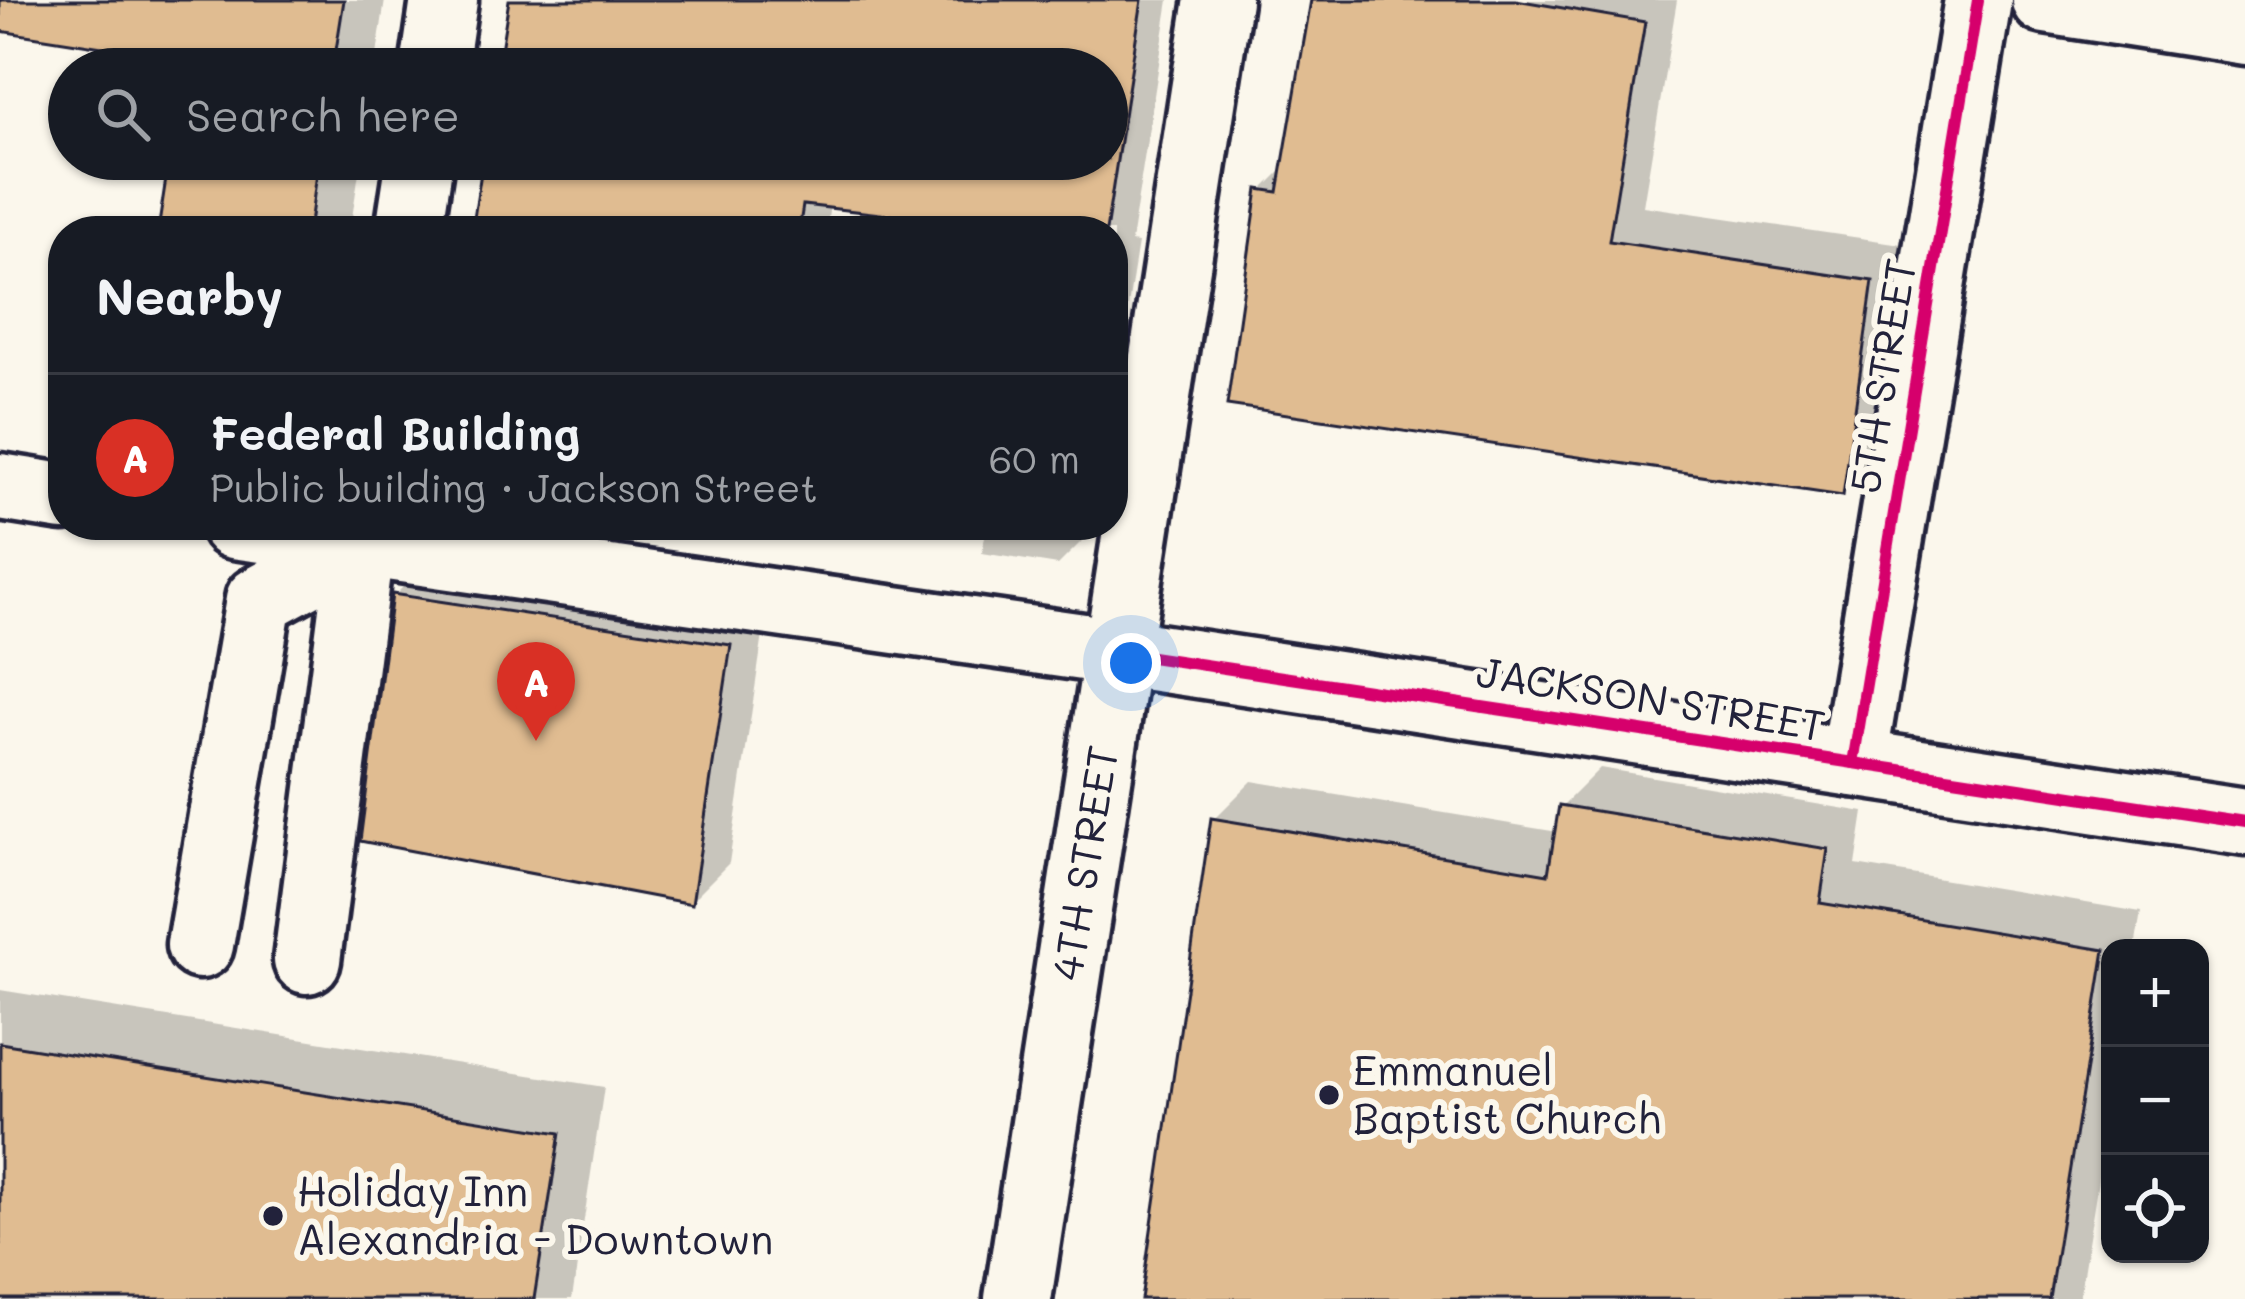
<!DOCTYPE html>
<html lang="en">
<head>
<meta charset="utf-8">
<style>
	body { margin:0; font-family:Mali,sans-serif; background:#20242c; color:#f1f3f6 }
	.controls { position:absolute; right:36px; bottom:36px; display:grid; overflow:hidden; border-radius:24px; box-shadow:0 3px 9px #0004 }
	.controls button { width:108px; height:108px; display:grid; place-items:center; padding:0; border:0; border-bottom:3px solid #363941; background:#171b24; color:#f1f3f6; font:60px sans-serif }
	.you { position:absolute; left:1131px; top:663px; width:42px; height:42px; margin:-30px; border:9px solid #fff; border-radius:50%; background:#1a73e8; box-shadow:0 0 0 18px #1a73e833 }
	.badge { display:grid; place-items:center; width:78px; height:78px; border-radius:50%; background:#d93025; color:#fff; font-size:39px; font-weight:700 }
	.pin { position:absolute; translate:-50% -99px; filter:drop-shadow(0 3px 6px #0008) }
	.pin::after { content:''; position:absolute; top:63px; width:42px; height:36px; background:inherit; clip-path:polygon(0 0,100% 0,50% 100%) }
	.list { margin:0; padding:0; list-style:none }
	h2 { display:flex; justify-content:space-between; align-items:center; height:156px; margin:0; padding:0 48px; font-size:51px }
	h2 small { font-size:39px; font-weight:400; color:#9ea1a6 }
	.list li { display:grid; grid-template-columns:78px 1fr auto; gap:36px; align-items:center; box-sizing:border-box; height:168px; padding:0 48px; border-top:3px solid #363941 }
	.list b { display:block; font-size:45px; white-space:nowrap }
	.list p { margin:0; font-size:39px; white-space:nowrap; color:#9ea1a6 }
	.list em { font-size:39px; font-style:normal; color:#9ea1a6 }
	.icon { flex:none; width:66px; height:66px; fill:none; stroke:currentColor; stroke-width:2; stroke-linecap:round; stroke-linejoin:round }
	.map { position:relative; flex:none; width:2245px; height:1299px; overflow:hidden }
	.search { position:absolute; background:#171b24; box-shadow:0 3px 9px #0004; left:48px; top:48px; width:1080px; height:132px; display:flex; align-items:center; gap:30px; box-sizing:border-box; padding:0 42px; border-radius:66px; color:#9ea1a6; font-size:45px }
	.panel { position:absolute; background:#171b24; box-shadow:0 3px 9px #0004; left:48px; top:216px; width:1080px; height:324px; border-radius:48px }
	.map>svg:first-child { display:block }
</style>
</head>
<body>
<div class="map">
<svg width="2245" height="1299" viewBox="0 0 2245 1299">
	<rect width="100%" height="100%" fill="#fbf7ec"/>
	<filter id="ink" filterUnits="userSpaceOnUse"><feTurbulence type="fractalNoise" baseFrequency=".00833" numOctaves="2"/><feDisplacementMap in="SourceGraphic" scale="24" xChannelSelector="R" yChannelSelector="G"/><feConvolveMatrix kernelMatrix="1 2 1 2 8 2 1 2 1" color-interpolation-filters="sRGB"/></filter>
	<g filter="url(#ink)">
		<!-- shadow -->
		<g fill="#0003">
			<path d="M 0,0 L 385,0 L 375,69 L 186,69 L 188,58 L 0,28 Z"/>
			<path d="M 512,0 L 1169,0 L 1131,242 L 1138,243 L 1113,400 L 1113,231 L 1032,231 L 830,205 L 826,231 L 476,231 L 487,159 L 1107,159 L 1107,69 L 502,69 Z"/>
			<path d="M 1314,0 L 1677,0 L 1643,206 L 1908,245 L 1878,457 L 1842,493 L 1261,191 L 1286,166 Z"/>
			<path d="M 172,159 L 361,159 L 350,231 L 161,231 Z"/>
			<path d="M 987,525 L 1093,525 L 1092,531 L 1058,565 L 982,553 Z"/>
			<path d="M 433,557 L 767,608 L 729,863 L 691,901 L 395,595 Z"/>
			<path d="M 1600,768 L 1864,812 L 1856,865 L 2141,912 L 2135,948 L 2110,948 L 2110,1106 L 2079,1299 L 1144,1299 L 1214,819 L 1252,781 L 1558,832 L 1562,806 Z"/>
			<path d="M 0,990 L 604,1087 L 572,1299 L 0,1299 Z"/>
		</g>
		<!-- building -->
		<g fill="#e0bc91" stroke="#22223b" stroke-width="3">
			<path d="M 0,0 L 344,0 L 333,69 L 183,69 L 185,60 L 0,31 Z"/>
			<path d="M 509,0 L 1142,0 L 1106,231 L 1025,231 L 803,205 L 799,231 L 472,231 L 483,159 L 1107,159 L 1107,69 L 498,69 Z"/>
			<path d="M 1311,0 L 1516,0 L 1645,22 L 1609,241 L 1873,281 L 1843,496 L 1227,405 L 1258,189 L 1278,192 Z"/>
			<path d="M 169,159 L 319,159 L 309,231 L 158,231 Z"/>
			<path d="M 392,594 L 731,645 L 692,904 L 360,841 Z"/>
			<path d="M 1559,805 L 1828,849 L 1820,903 L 2105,950 L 2049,1299 L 1141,1299 L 1211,818 L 1548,874 Z"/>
			<path d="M 0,1043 L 560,1133 L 534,1299 L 0,1299 Z"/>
		</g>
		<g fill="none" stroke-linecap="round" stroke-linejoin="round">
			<defs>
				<g id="minor">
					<path d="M 2045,0 L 2245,31"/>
					<path d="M 434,69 L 444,0"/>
					<path d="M 409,231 L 420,159"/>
					<path d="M 1853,763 L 1978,0"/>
					<path d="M 200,945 L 259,600 L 360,545"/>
					<path d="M 307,960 L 363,525"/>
				</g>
				<g id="major">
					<path d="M 0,487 L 63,497"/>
					<path d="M 234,525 L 1118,652 L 2245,822"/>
					<path d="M 1018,1299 L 1218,0"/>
				</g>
			</defs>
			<!-- minor casing -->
			<use href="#minor" stroke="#22223b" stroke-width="75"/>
			<!-- major casing -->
			<use href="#major" stroke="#22223b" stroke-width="75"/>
			<!-- minor -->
			<use href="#minor" stroke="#fbf7ec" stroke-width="66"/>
			<!-- major -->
			<use href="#major" stroke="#fbf7ec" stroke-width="66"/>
			<defs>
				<g id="cycleway">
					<path d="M 1118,652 L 2245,822"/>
					<path d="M 1853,763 L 1978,0"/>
				</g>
			</defs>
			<!-- cycleway casing -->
			<use href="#cycleway" stroke="#fbf7ec" stroke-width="20"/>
			<!-- cycleway -->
			<use href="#cycleway" stroke="#d6006c" stroke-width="12"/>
		</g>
	</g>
	<!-- markers -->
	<g fill="#22223b" stroke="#fbf7ec" stroke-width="4.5">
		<circle cx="1329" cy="1095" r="12"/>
		<circle cx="273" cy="1216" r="12"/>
	</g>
	<g text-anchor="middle" stroke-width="12" stroke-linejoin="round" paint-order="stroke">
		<!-- street labels -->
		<g font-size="42" fill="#22223b" stroke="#fbf7ec">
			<text transform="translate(1883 376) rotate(-81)" y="15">5TH STREET</text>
			<text transform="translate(1651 699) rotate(9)" y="15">JACKSON STREET</text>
			<text transform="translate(1085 863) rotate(-81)" y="15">4TH STREET</text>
		</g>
		<!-- poi labels -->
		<g font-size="42" fill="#22223b" stroke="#fbf7ec" text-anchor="start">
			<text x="1353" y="1086">Emmanuel<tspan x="1353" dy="48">Baptist Church</tspan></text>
			<text x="297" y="1207">Holiday Inn<tspan x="297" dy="48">Alexandria - Downtown</tspan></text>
		</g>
	</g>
</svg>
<div class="controls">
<button>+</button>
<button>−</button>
<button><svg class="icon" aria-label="locate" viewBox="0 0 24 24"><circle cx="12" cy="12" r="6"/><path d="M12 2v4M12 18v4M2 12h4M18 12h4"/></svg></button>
</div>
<div class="you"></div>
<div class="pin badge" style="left:536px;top:741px">A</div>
<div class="search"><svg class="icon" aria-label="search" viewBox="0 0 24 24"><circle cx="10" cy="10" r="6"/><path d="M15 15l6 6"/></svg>Search here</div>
<section class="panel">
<h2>Nearby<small></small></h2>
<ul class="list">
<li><span class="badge">A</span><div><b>Federal Building</b><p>Public building · Jackson Street</p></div><em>60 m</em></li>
</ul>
</section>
</div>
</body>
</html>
